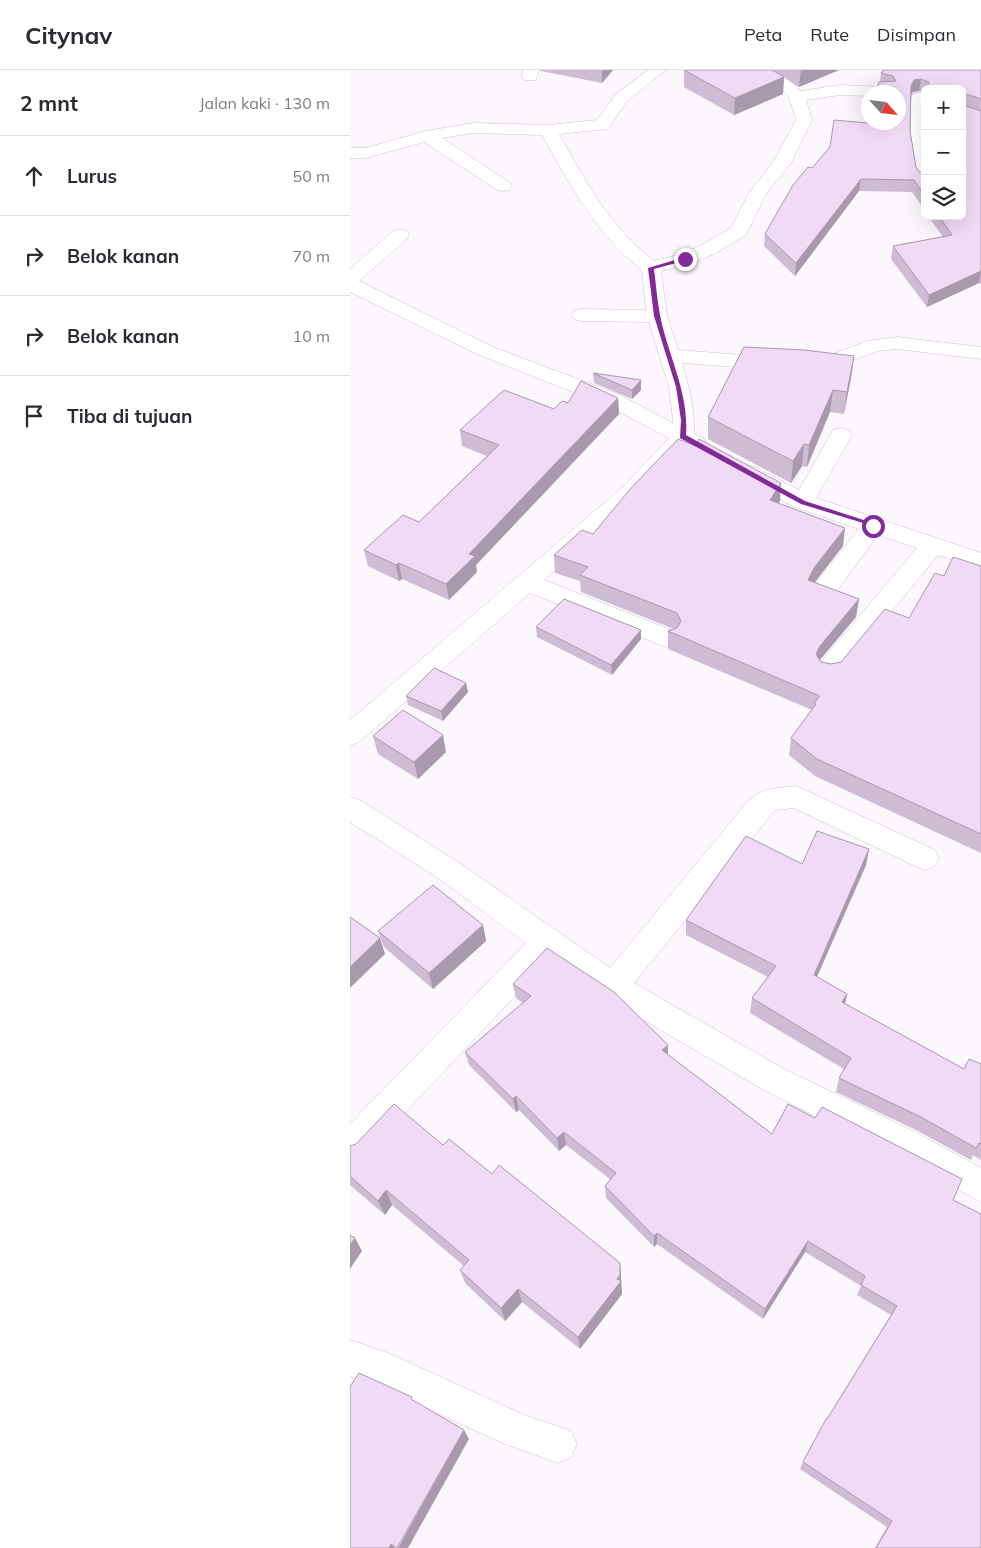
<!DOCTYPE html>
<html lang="id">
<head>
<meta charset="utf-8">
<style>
	body { margin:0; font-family:Mulish,sans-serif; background:#f2f2f3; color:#2b2b33 }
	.controls { position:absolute; right:15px; top:15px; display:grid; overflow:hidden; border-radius:8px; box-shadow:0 5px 20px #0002 }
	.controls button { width:45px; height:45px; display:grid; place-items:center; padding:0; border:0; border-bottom:1px solid #e1e1e2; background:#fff; color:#2b2b33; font:25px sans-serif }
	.compass { position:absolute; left:511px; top:15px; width:45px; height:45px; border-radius:50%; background:#fff; box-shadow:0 5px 20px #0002; rotate:117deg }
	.stop { position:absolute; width:15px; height:15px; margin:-11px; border:4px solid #822a97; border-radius:50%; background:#fff }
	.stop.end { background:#822a97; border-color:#fff; box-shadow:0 1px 5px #0008 }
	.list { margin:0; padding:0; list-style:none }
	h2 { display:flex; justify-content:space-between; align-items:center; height:65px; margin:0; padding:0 20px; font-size:21px }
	h2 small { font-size:16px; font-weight:400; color:#7c7c81 }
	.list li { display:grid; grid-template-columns:32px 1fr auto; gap:15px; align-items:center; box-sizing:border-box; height:80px; padding:0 20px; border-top:1px solid #e1e1e2 }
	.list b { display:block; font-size:19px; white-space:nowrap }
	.list em { font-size:16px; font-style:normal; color:#7c7c81 }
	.icon { flex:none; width:28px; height:28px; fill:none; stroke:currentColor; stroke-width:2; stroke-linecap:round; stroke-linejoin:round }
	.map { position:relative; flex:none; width:631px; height:1478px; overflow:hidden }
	header { display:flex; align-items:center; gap:30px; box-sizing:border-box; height:70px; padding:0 25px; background:#fff; border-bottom:1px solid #e1e1e2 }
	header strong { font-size:24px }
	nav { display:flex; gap:28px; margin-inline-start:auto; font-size:18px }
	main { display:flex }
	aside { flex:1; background:#fff }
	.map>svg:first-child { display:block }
</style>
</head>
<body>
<header>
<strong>Citynav</strong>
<nav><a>Peta</a><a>Rute</a><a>Disimpan</a></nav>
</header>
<main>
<aside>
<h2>2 mnt<small>Jalan kaki · 130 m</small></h2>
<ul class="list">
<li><svg class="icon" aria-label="ahead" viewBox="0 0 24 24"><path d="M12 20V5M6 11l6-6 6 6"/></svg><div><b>Lurus</b></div><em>50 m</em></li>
<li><svg class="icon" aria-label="right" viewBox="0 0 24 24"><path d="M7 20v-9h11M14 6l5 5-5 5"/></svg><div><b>Belok kanan</b></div><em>70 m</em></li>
<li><svg class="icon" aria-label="right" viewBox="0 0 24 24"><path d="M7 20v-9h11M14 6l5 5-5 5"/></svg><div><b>Belok kanan</b></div><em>10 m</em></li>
<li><svg class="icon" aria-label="arrive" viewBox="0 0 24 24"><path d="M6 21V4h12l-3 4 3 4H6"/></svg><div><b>Tiba di tujuan</b></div></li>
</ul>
</aside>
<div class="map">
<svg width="631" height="1478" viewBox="0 0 631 1478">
	<rect width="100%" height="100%" fill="#fbf7fc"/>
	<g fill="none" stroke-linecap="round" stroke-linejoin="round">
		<defs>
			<g id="street">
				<path d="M 173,0 L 189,0 L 186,10 L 174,10 L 172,7 Z"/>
				<path d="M 298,0 L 316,0 L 277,31 L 258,59 L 209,64 C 236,112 260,157 304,191 L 328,185 L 350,176 L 381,158 L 399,123 L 424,91 L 446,50 L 439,27 L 432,20 L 401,3 L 399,0 C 421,0 434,4 451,21 L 490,15 L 535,17 L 541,19 L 543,22 L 518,22 L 518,26 L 490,25 L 456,30 L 462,50 L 441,93 L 416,124 L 396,165 L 364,184 L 342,193 L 311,201 L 317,246 L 328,280 L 442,289 L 481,285 L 517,271 L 547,267 L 631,277 L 631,289 L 547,279 L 528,281 L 485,297 L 442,301 L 332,293 C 339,316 345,339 344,364 L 354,369 L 357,374 L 354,379 L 346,381 L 335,377 L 290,426 L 194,510 L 326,562 L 329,568 L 326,574 L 317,577 L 308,574 L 180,523 L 9,672 L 0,675 L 0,650 L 274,416 L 319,368 L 256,335 L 129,285 L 0,222 L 0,199 L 43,161 L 50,159 L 57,161 L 59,165 L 57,169 L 9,211 L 143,277 L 270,325 L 323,353 L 323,350 L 319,317 L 299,252 L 231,251 L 224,249 L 221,245 L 224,241 L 231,239 L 296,240 L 292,200 C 246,164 220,115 192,65 L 123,63 L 92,68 L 159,112 L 162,116 L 159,120 L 153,121 L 147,120 L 74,72 L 16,88 L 0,88 L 0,78 L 15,78 L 76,61 L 123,53 L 198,55 L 247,50 L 266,24 Z"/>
				<path d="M 569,23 L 575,24 L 575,114 L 569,113 L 566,109 L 560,73 L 561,28 L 563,24 Z"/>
				<path d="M 491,358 L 499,360 L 502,365 L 466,428 L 631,483 L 631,499 L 588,485 L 487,608 L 478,610 L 469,608 L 465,601 L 469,594 L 567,478 L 528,465 L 481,529 L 472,531 L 463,529 L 460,523 L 463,517 L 509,459 L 445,437 L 389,407 L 386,402 L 389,397 L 397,395 L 405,397 L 449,420 L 483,360 Z"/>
				<path d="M 446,716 L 585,780 L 589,788 L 585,796 L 575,800 L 565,796 L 444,738 L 425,740 L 284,913 L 434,999 L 565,1062 L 631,1098 L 631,1132 L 541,1084 L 412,1019 L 252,926 L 199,890 L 12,1088 L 0,1093 L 0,1054 L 176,873 L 91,810 L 0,752 L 0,727 L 10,730 L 111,794 L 260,898 L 399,730 C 413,718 428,718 446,716 Z"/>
				<path d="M 0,1270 L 38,1283 L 172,1344 L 221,1361 L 227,1374 L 221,1387 L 208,1393 L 155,1374 L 21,1313 L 0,1306 Z"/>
			</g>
		</defs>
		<!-- street casing -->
		<use href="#street" stroke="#d1bed6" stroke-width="1"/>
		<!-- street -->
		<use href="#street" fill="#fff" fill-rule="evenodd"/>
	</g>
	<!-- wall -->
	<g fill="#cebbd4">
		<path d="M 191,0 L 263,0 L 252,13 L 191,1 Z"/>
		<path d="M 334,0 L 489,0 L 449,17 L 434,7 L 433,24 L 384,45 L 334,17 Z"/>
		<path d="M 631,0 L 631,214 L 629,213 L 577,237 L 541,189 L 543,176 L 593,167 L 578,146 L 612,146 L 612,19 L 575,19 L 575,23 L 569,21 L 563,22 L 561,26 L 560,61 L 566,97 L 569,102 L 575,103 L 575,141 L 562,122 L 509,121 L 445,206 L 414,176 L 415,164 L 462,98 L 518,53 L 530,12 L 531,3 Z"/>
		<path d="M 504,286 L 501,308 L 494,344 L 480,342 L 457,397 L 452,396 L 441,413 L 358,369 L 358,347 Z"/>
		<path d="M 243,303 L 291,320 L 282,329 L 244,313 Z"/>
		<path d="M 268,328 L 269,344 L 126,495 L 127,502 L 99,530 L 52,509 L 49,511 L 18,496 L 14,480 L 69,452 L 137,386 L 112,376 L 110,360 L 204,339 L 218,333 Z"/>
		<path d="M 430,431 L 428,433 L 493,476 L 464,512 L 509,529 L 506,547 L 470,590 L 471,592 L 481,594 L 491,592 L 559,548 L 594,506 L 631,496 L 631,783 L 465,706 L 439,685 L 441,668 L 462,640 L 318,579 L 318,561 L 324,559 L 231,522 L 230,511 L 205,503 L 204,485 L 243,464 Z"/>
		<path d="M 186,557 L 291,560 L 291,569 L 262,605 L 187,567 Z"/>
		<path d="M 116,613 L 118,622 L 93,651 L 58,635 L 56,626 Z"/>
		<path d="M 23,666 L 96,682 L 68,709 L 28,684 Z"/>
		<path d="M 519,779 L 516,795 L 467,907 L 497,924 L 495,934 L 614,999 L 631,994 L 631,1090 L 623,1085 L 621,1090 L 566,1060 L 486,1022 L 489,1008 L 494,999 L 400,943 L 402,928 L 418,907 L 336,865 L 336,850 L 452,794 Z"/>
		<path d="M 133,855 L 136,871 L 83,919 L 34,877 L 28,861 Z"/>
		<path d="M 163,914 L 318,985 L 422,1064 L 603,1130 L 631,1478 L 525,1478 L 537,1457 L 450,1399 L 453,1392 L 477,1349 L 541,1245 L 507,1225 L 511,1216 L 455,1182 L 413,1249 L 307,1174 L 304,1177 L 256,1128 L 255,1116 L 260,1109 L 216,1075 L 209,1081 L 169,1040 L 166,1042 L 119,995 L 115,982 L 173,933 L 166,928 Z"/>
		<path d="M 93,1075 L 142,1104 L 270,1193 L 272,1224 L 230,1279 L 172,1232 L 155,1251 L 115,1213 L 110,1200 L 114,1196 L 42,1135 L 35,1145 L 0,1115 L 0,1076 Z"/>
	</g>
	<!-- shaded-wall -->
	<g fill="#a899ac">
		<path d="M 253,0 L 263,0 L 252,13 L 252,1 Z"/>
		<path d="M 451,0 L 489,0 L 449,17 Z"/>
		<path d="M 434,7 L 433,24 L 384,45 L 385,28 Z"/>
		<path d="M 571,9 L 569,21 L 563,22 L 559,28 L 561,16 L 564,10 Z"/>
		<path d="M 511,109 L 509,121 L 445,206 L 446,193 Z"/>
		<path d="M 631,201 L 629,213 L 577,237 L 579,225 Z"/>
		<path d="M 504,286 L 501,308 L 494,344 L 497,322 Z"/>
		<path d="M 291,310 L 291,320 L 282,329 L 282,320 Z"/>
		<path d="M 483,320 L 480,342 L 457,397 L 459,375 Z"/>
		<path d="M 268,328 L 269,344 L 126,495 L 127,502 L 99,530 L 96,514 L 119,484 Z"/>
		<path d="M 454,374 L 452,396 L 441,413 L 443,391 Z"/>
		<path d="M 431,413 L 430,431 L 419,448 L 420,430 Z"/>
		<path d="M 495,458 L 493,476 L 462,516 L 458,510 L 464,498 Z"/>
		<path d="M 49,493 L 52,509 L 49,511 L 46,495 Z"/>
		<path d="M 509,529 L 506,547 L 467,593 L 466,584 L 470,576 Z"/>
		<path d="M 291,560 L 291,569 L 262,605 L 261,595 Z"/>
		<path d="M 116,613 L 118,622 L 93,651 L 91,641 Z"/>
		<path d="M 93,665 L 96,682 L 68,709 L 64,692 Z"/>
		<path d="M 519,779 L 516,795 L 461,920 L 464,905 Z"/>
		<path d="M 133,855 L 136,871 L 83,919 L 79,903 Z"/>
		<path d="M 30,868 L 35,884 L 0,918 L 0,897 Z"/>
		<path d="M 497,924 L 494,939 L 492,932 Z"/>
		<path d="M 318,975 L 318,989 L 312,980 Z"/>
		<path d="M 166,1026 L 169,1040 L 166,1042 L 163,1029 Z"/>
		<path d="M 214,1062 L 216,1075 L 209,1081 L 207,1068 Z"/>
		<path d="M 36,1120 L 42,1135 L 35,1145 L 28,1131 Z"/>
		<path d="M 307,1163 L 307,1174 L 304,1177 L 304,1166 Z"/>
		<path d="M 5,1168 L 12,1181 L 0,1199 L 0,1175 Z"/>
		<path d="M 458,1171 L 455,1182 L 413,1249 L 415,1239 Z"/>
		<path d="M 270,1193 L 272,1224 L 230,1279 L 228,1267 Z"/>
		<path d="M 168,1219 L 172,1232 L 155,1251 L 151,1238 Z"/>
		<path d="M 114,1360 L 119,1369 L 58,1478 L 48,1478 Z"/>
		<path d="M 41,1474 L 45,1478 L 39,1478 Z"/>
	</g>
	<!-- building -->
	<g fill="#f0daf6" stroke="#a899ac">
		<path d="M 334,0 L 422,0 L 434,7 L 385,28 Z"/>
		<path d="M 535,0 L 631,0 L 631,29 L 613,23 L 613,35 L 631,41 L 631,201 L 579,225 L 543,176 L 602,165 L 589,146 L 612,146 L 612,19 L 579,19 L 579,12 L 571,9 L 564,10 L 561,16 L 560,61 L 566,97 L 569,102 L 575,103 L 575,126 L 564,110 L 511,109 L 446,193 L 415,164 L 443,115 L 458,97 L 462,98 L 480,77 L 484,50 L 518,53 L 518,51 L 518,52 L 548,52 L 548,22 L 526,22 L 529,12 L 546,11 L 543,6 L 531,3 L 532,1 Z"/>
		<path d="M 394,277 L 454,280 L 504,286 L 497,322 L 483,320 L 459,375 L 454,374 L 443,391 L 358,347 Z"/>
		<path d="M 243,303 L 291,310 L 282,320 Z"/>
		<path d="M 231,311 L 268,328 L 119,484 L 125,486 L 96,514 L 49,493 L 46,495 L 14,480 L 53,445 L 69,452 L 149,375 L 110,360 L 154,320 L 204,339 L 212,331 L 218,333 Z"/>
		<path d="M 328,369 L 346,376 L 349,369 L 431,413 L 420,430 L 495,458 L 464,498 L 458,510 L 509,529 L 470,576 L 466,584 L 471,592 L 481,594 L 491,592 L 535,539 L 559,548 L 585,503 L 594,506 L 603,487 L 631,496 L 631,764 L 467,689 L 441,668 L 466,634 L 464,633 L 470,626 L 318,561 L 327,558 L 331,551 L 327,543 L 230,505 L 238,497 L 204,485 L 232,460 L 243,464 L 281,418 Z"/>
		<path d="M 214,529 L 291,560 L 261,595 L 186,557 Z"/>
		<path d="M 84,598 L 116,613 L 91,641 L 56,626 Z"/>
		<path d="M 53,640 L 93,665 L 64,692 L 23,666 Z"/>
		<path d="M 467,761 L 519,779 L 464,905 L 497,924 L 492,932 L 614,999 L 619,989 L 631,994 L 631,1074 L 629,1073 L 626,1078 L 571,1047 L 489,1008 L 501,988 L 402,928 L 426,896 L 336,850 L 396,766 L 452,794 Z"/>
		<path d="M 83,815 L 133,855 L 79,903 L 28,861 Z"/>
		<path d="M 0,847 L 30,868 L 0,897 Z"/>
		<path d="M 197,878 L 264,922 L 318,975 L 312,980 L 422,1064 L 438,1034 L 465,1048 L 472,1037 L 612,1109 L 603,1130 L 631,1144 L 631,1478 L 526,1478 L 542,1451 L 453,1392 L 476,1349 L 477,1349 L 547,1236 L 511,1215 L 515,1206 L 458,1171 L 415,1239 L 307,1163 L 304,1166 L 255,1116 L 266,1103 L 214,1062 L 207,1068 L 166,1026 L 163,1029 L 115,982 L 181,926 L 163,914 Z"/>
		<path d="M 44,1034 L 93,1075 L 99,1069 L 142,1104 L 149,1095 L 270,1193 L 270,1205 L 267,1209 L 271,1211 L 228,1267 L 168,1219 L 151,1238 L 110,1200 L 119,1190 L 36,1120 L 28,1131 L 0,1106 L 0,1076 L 6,1074 Z"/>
		<path d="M 0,1165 L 5,1168 L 0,1175 Z"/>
		<path d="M 9,1303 L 62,1327 L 61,1329 L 114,1360 L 47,1478 L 41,1474 L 39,1478 L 0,1478 L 0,1317 Z"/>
	</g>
	<!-- route -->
	<path fill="#822a97" d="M 335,187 L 337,190 L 304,199 C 306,214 307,230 310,245 C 318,286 339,322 336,365 L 455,431 L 526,454 L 526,457 L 451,434 L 330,368 L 331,350 L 326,317 L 304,246 L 298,198 Z"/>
</svg>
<div class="controls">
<button>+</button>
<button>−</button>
<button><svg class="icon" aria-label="layers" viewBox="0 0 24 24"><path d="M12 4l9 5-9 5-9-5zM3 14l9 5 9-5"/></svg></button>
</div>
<svg class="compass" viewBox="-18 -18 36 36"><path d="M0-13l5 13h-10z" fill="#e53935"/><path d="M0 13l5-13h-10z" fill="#7c7c81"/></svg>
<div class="stop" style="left:523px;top:456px"></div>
<div class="stop end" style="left:335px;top:189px"></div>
</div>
</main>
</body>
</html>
